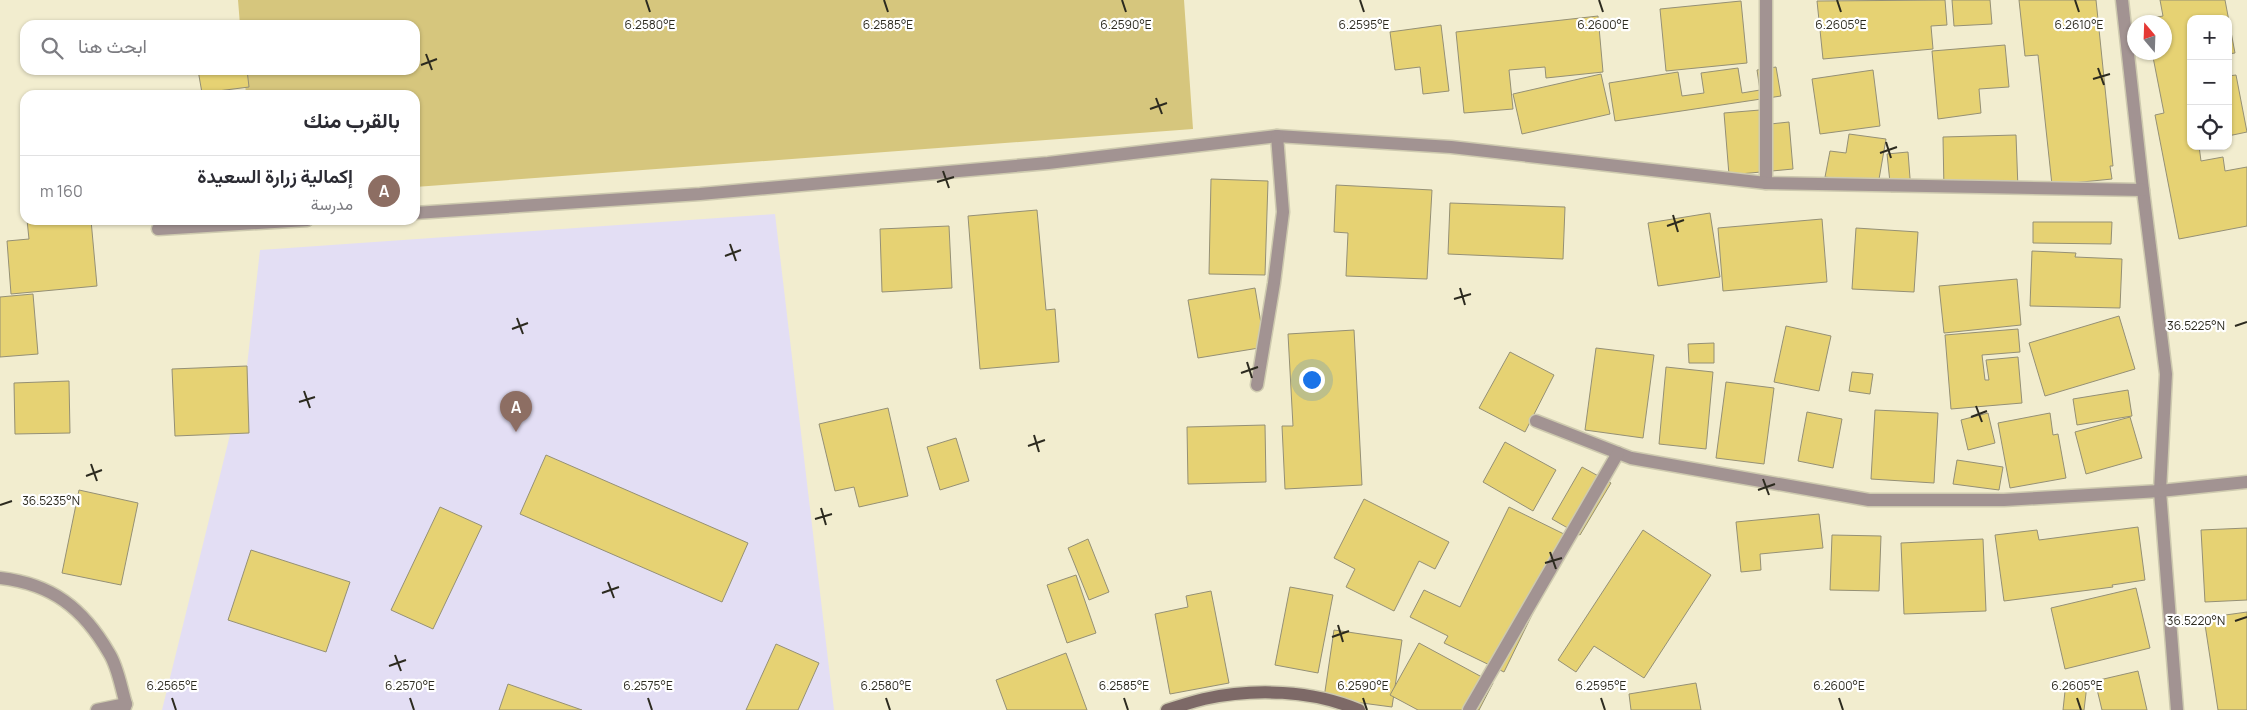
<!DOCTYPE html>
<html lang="ar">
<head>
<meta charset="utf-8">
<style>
	body { margin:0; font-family:Manrope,Vazirmatn,sans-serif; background:#f2f2f3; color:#2b2b33; direction:rtl }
	.controls { position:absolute; right:15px; top:15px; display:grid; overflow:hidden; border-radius:10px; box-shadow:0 1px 4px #0004 }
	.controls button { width:45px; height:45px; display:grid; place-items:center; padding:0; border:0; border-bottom:1px solid #e1e1e2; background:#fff; color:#2b2b33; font:25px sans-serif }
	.compass { position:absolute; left:2127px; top:15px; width:45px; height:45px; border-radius:50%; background:#fff; box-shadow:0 1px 4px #0004; rotate:341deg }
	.you { position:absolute; left:1311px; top:379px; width:18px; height:18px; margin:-12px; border:4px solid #fff; border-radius:50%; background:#1a73e8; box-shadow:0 0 0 8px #1a73e833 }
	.badge { display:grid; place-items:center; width:32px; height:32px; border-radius:50%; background:#c44795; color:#fff; font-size:16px; font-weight:700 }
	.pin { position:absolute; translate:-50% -41px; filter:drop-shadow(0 1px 2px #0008) }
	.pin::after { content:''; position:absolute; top:26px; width:18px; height:15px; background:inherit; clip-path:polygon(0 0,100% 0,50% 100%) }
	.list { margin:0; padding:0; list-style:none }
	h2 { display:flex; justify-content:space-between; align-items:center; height:65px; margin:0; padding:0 20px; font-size:21px }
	h2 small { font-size:16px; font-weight:400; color:#7c7c81 }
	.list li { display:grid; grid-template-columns:32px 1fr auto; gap:15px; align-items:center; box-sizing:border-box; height:70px; padding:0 20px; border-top:1px solid #e1e1e2 }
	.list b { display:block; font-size:19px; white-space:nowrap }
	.list p { margin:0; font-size:16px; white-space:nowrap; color:#7c7c81 }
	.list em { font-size:16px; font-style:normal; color:#7c7c81 }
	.icon { flex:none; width:28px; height:28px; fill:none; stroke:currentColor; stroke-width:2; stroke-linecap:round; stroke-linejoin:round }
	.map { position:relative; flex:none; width:2247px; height:710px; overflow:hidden; direction:ltr }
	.search { position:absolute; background:#fff; box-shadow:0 1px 4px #0004; left:20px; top:20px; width:400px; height:55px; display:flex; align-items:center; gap:12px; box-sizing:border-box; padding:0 18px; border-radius:15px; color:#7c7c81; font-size:19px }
	.panel { position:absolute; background:#fff; box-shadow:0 1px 4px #0004; left:20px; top:90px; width:400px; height:135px; border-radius:15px; direction:rtl }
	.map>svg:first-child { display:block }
</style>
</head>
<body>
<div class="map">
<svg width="2247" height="710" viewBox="0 0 2247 710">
	<rect width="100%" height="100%" fill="#f2edcf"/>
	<!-- education -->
	<path fill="#e3def4" d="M 775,214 L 834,710 L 162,710 L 247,366 L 260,250 Z"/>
	<!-- green -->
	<path fill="#d6c67d" d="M 238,0 L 1184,0 L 1193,129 L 415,187 L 415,95 L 246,95 L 244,70 L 415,70 L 415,25 L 240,25 Z"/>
	<!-- building -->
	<g fill="#e6d273" stroke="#959075">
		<path d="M 1945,0 L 1947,25 L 1931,26 L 1933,49 L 1823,59 L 1817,1 Z"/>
		<path d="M 1952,0 L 1990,0 L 1992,24 L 1954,26 Z"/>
		<path d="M 2019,0 L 2096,0 L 2113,166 L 2110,166 L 2112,179 L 2052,185 L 2038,55 L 2025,56 Z"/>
		<path d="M 2160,0 L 2225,0 L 2235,53 L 2228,54 L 2228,19 L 2191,19 L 2191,146 L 2199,146 L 2201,161 L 2223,157 L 2225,171 L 2247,167 L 2247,226 L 2179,239 L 2155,115 L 2164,113 L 2152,52 L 2164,52 L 2164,22 L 2147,22 L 2146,19 L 2163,16 Z"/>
		<path d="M 1741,1 L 1747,63 L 1666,71 L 1660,9 Z"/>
		<path d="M 1598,16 L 1603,72 L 1546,78 L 1545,67 L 1509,70 L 1513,109 L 1464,113 L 1456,32 Z"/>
		<path d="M 1441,25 L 1449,91 L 1423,94 L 1420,67 L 1395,70 L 1390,32 Z"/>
		<path d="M 2005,45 L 2009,87 L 1979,89 L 1981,113 L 1938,119 L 1932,51 Z"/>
		<path d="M 1776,67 L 1781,96 L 1615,121 L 1609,83 L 1678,72 L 1682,96 L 1704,93 L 1701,73 L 1738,68 L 1742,93 L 1760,90 L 1757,70 Z"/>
		<path d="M 198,70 L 247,70 L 249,87 L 202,93 Z"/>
		<path d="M 1873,70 L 1880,126 L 1820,134 L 1812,79 Z"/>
		<path d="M 1601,74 L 1610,114 L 1522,134 L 1513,94 Z"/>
		<path d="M 2236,75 L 2247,132 L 2228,136 L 2228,76 Z"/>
		<path d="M 1760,110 L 1761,125 L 1789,122 L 1793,169 L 1729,175 L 1724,113 Z"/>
		<path d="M 1849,134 L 1886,139 L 1878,185 L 1825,177 L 1830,151 L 1846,153 Z"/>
		<path d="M 2016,135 L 2018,189 L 1944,191 L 1943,137 Z"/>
		<path d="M 1908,152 L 1911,191 L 1891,192 L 1887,154 Z"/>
		<path d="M 1211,179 L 1268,181 L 1265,275 L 1209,274 Z"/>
		<path d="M 1336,185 L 1432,190 L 1427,279 L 1346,276 L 1348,233 L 1334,232 Z"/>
		<path d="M 1450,203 L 1565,207 L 1563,259 L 1448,254 Z"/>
		<path d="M 1037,210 L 1046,310 L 1055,309 L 1059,362 L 980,369 L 968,216 Z"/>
		<path d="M 1710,213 L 1720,277 L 1658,286 L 1648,223 Z"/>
		<path d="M 1822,219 L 1827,282 L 1723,291 L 1718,228 Z"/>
		<path d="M 27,220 L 91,220 L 97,286 L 11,294 L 7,241 L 29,239 Z"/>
		<path d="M 2033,222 L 2112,222 L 2111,244 L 2033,243 Z"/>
		<path d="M 949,226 L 952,288 L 882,292 L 880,229 Z"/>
		<path d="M 1856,228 L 1918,232 L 1914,292 L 1852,289 Z"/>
		<path d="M 2032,251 L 2076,253 L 2075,257 L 2122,259 L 2120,308 L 2030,306 Z"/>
		<path d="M 2017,279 L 2021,325 L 1944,333 L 1939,286 Z"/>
		<path d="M 1255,288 L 1265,347 L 1198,358 L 1188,300 Z"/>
		<path d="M 33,294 L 38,354 L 0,357 L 0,297 Z"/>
		<path d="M 2119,316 L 2135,369 L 2045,396 L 2029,343 Z"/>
		<path d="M 1786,326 L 1831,336 L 1819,391 L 1774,382 Z"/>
		<path d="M 2018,329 L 2020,352 L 1982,355 L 1985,380 L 1989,380 L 1986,360 L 2018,357 L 2022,403 L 1951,409 L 1945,335 Z"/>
		<path d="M 1354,330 L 1362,485 L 1285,489 L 1282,426 L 1293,426 L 1288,334 Z"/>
		<path d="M 1714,343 L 1714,363 L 1689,363 L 1688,344 Z"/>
		<path d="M 1596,348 L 1654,355 L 1643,438 L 1585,430 Z"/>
		<path d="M 1510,352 L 1554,375 L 1525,432 L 1479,408 Z"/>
		<path d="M 247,366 L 249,433 L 175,436 L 172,369 Z"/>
		<path d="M 1666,367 L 1713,372 L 1706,449 L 1659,444 Z"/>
		<path d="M 1852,372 L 1873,374 L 1870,394 L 1849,391 Z"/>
		<path d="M 69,381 L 70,433 L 15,434 L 14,383 Z"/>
		<path d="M 1726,382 L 1774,388 L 1764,464 L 1716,458 Z"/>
		<path d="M 2128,390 L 2132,416 L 2077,425 L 2073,399 Z"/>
		<path d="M 888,408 L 908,496 L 859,507 L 854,487 L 835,491 L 819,424 Z"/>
		<path d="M 1875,410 L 1938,413 L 1934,483 L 1871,479 Z"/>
		<path d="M 1807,412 L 1842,419 L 1833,468 L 1798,461 Z"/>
		<path d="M 1988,413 L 1995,443 L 1968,450 L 1961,420 Z"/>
		<path d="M 2050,413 L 2053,435 L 2058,434 L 2066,478 L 2010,488 L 1998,423 Z"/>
		<path d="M 2130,417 L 2142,458 L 2086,474 L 2075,432 Z"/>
		<path d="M 1265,425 L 1266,482 L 1188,484 L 1187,427 Z"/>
		<path d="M 956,438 L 969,481 L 940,490 L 927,447 Z"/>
		<path d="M 1505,442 L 1556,470 L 1533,511 L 1483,482 Z"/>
		<path d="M 546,455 L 748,543 L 722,602 L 520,514 Z"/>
		<path d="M 1957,460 L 2003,467 L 1999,490 L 1953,484 Z"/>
		<path d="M 1582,467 L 1611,483 L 1580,535 L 1552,519 Z"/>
		<path d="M 79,490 L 138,503 L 121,585 L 62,573 Z"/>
		<path d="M 1364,499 L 1449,542 L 1435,569 L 1419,561 L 1394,611 L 1346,587 L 1355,569 L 1334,558 Z"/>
		<path d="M 440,507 L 482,526 L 433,629 L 391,610 Z"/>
		<path d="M 1509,507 L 1570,537 L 1504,672 L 1444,643 L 1448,636 L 1410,617 L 1424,590 L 1460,607 Z"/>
		<path d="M 1819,514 L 1823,548 L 1760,554 L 1761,570 L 1741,572 L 1736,522 Z"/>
		<path d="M 2138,527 L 2145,580 L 2112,585 L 2113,587 L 2004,601 L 1995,535 L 2037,530 L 2039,540 Z"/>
		<path d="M 2247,528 L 2247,600 L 2205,602 L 2201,530 Z"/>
		<path d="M 1643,530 L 1711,575 L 1644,678 L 1594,646 L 1576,672 L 1558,660 Z"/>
		<path d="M 1832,535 L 1881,536 L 1879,591 L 1830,590 Z"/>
		<path d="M 1088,539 L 1109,592 L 1089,600 L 1068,548 Z"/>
		<path d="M 1983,539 L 1986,611 L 1904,614 L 1901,543 Z"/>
		<path d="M 251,550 L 350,582 L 326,652 L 228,620 Z"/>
		<path d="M 1076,575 L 1096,633 L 1067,643 L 1047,585 Z"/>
		<path d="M 1290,587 L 1333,595 L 1318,673 L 1275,665 Z"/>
		<path d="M 2136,588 L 2150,648 L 2065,669 L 2051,608 Z"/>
		<path d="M 1211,591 L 1229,683 L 1170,694 L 1155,614 L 1188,607 L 1186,596 Z"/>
		<path d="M 2247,612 L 2247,710 L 2218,710 L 2204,618 Z"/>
		<path d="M 1334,630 L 1402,640 L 1392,707 L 1324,698 Z"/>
		<path d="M 1419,643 L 1493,683 L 1479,710 L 1418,710 L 1390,695 Z"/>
		<path d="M 776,644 L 819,663 L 798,710 L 746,710 Z"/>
		<path d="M 1066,653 L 1087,710 L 1007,710 L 996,680 Z"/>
		<path d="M 2138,671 L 2147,710 L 2102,710 L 2095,681 Z"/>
		<path d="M 2066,682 L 2087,685 L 2084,710 L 2063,710 Z"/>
		<path d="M 1696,683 L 1701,710 L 1631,710 L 1629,694 Z"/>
		<path d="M 508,684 L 582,710 L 499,710 Z"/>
	</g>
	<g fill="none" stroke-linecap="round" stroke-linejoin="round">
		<defs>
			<g id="street">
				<path d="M 1766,0 L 1766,183"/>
				<path d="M 2122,0 L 2143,190 L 2166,374 L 2160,491 L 2177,710"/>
				<path d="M 415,213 L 700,194 L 1048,163 L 1277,136 L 1451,147 L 1766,183 L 2143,190"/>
				<path d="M 158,229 L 307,220"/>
				<path d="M 1257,385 L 1274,283 L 1283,212 L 1277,136"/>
				<path d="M 1536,421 L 1631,458 L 1869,500 L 2004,500 L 2160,491 L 2247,482"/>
				<path d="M 0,578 C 52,584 83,608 109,653 C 118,667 121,688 126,704 L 124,710"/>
				<path d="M 97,710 L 126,704"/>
				<path d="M 1469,710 L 1618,453"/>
			</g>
			<path id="secondary" d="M 1167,710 C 1179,706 1192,702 1204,699 C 1254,688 1312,690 1359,710"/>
		</defs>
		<!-- street casing -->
		<use href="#street" stroke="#cecaaf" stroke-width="15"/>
		<!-- secondary casing -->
		<use href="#secondary" stroke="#cecaaf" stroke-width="15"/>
		<!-- street -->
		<use href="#street" stroke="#a29392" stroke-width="12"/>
		<!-- secondary -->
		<use href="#secondary" stroke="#7d6967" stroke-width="12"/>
	</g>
	<!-- ticks -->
	<path fill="none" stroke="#2c2a1f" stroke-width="2" d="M 646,0 L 650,12M 884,0 L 888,12M 1122,0 L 1126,12M 1360,0 L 1364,12M 1599,0 L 1603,12M 1837,0 L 1841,12M 2075,0 L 2079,12M 426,54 L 432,70M 421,65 L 437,59M 2098,68 L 2104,85M 2093,79 L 2110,74M 1156,98 L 1162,114M 1150,109 L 1167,103M 1886,142 L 1891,158M 1880,153 L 1897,147M 943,171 L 949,188M 937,182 L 954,177M 1673,215 L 1678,232M 1667,226 L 1684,220M 730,244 L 736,261M 725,256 L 741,250M 1460,288 L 1465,305M 1454,299 L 1471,294M 517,318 L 523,334M 2235,326 L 2247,322M 512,329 L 528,323M 1247,362 L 1252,378M 1241,373 L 1258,367M 304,391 L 310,408M 299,402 L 315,397M 1976,406 L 1982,422M 1971,417 L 1987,411M 1034,435 L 1039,452M 1028,446 L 1045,440M 91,464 L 97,481M 86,476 L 102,470M 1763,479 L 1769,495M 1758,490 L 1775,484M 0,505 L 12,501M 821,508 L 826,525M 815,519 L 832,514M 1550,552 L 1556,569M 1545,563 L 1562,558M 608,582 L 614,598M 602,593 L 619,587M 2235,621 L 2247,617M 1338,625 L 1343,642M 1332,637 L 1349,631M 395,655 L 401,671M 389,666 L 406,660M 172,698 L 176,710M 410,698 L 414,710M 648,698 L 652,710M 886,698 L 890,710M 1124,698 L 1128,710M 1363,698 L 1367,710M 1601,698 L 1605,710M 1839,698 L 1843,710M 2077,698 L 2081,710"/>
	<g font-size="12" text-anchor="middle" fill="#2c2a1f" stroke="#fff" stroke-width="4.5" stroke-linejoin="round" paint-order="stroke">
		<text x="2079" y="29">6.2610°E</text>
		<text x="650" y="29">6.2580°E</text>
		<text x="888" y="29">6.2585°E</text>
		<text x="1126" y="29">6.2590°E</text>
		<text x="1364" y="29">6.2595°E</text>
		<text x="1603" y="29">6.2600°E</text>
		<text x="1841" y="29">6.2605°E</text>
		<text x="2196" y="330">36.5225°N</text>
		<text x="51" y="505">36.5235°N</text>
		<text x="2196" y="625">36.5220°N</text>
		<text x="172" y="690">6.2565°E</text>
		<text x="410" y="690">6.2570°E</text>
		<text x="648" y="690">6.2575°E</text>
		<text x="886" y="690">6.2580°E</text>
		<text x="1124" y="690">6.2585°E</text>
		<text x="1363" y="690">6.2590°E</text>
		<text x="1601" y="690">6.2595°E</text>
		<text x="1839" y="690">6.2600°E</text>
		<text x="2077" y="690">6.2605°E</text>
	</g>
</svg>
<div class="controls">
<button>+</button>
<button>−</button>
<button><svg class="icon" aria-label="locate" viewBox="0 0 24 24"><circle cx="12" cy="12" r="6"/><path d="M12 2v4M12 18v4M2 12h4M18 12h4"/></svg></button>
</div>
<svg class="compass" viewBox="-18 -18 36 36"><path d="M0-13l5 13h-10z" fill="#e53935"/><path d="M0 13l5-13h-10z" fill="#7c7c81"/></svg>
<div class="you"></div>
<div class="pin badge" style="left:516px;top:432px;background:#8d6e63">A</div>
<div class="search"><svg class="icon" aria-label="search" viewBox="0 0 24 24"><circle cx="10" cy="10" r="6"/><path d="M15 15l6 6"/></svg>ابحث هنا</div>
<section class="panel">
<h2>بالقرب منك<small></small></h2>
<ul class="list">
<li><span class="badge" style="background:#8d6e63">A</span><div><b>إكمالية زرارة السعيدة</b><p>مدرسة</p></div><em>160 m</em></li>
</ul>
</section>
</div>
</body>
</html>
